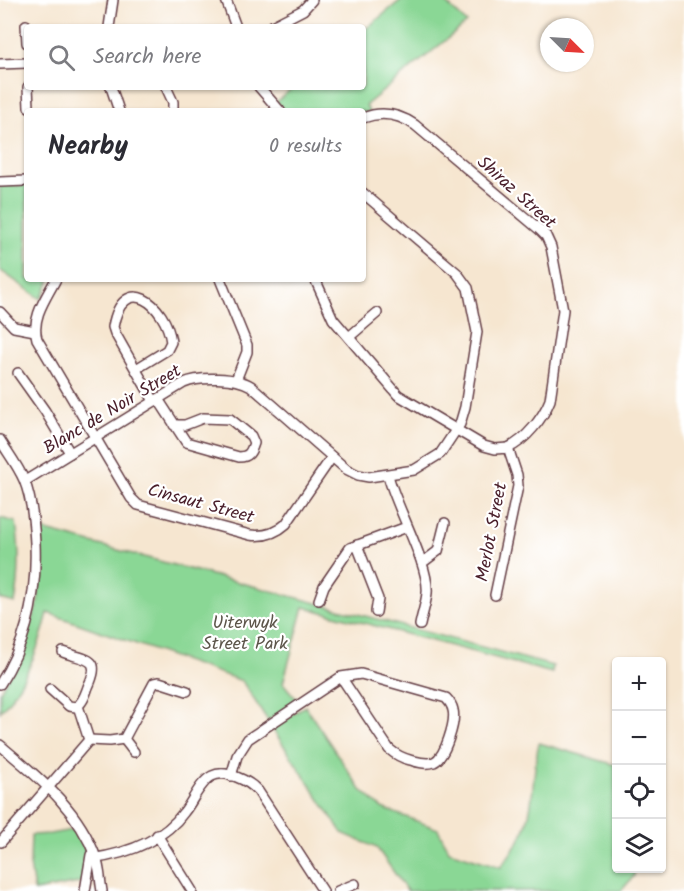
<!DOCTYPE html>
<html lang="en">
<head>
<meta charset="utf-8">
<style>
	body { margin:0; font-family:Kalam,sans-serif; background:#f2f2f3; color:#2b2b33 }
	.controls { position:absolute; right:18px; bottom:18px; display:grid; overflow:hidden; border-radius:6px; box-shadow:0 2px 4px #0004 }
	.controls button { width:54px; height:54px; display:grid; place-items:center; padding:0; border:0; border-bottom:2px solid #e1e1e2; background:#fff; color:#2b2b33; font:30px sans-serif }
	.compass { position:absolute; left:540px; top:18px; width:54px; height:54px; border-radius:50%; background:#fff; box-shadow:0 2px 4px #0004; rotate:114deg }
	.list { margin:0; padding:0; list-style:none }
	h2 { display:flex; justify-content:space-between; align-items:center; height:78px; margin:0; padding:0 24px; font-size:26px }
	h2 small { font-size:20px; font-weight:400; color:#7c7c81 }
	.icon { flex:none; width:33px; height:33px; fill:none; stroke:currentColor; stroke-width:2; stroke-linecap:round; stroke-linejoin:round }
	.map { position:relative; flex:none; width:684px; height:891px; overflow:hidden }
	.search { position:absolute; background:#fff; box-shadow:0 2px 4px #0004; left:24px; top:24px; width:342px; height:66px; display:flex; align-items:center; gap:15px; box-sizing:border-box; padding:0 21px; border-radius:6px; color:#7c7c81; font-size:22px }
	.panel { position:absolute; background:#fff; box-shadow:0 2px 4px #0004; left:24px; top:108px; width:342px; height:174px; border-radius:6px }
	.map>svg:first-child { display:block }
</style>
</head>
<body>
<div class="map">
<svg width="684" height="891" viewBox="0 0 684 891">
	<rect width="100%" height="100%" fill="#fff"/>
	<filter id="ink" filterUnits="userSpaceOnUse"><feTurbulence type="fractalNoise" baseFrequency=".0167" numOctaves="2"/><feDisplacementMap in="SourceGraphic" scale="12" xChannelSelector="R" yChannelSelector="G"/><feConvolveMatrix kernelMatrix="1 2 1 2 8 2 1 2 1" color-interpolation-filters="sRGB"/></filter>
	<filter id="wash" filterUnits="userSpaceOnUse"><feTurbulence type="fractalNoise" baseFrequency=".008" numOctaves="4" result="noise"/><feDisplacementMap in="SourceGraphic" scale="24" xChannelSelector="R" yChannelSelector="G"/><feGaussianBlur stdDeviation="1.35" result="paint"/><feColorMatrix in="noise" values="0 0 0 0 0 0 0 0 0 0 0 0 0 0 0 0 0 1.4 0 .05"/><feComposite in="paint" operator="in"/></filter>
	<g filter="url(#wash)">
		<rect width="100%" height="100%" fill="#f6e6d0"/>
		<!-- green -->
		<g fill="#8ad795" stroke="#6a7b60" stroke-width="1.5">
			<path d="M 401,0 L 443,0 L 467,23 L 366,105 L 369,112 L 363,114 L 363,111 L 285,111 L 276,102 L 294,87 L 363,87 L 363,31 Z"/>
			<path d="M 27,185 L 27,279 L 51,279 L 41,299 L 0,270 L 0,186 Z"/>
			<path d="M 0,518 L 16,522 C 20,549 20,577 15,603 L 0,599 Z"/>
			<path d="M 39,529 L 553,666 L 552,673 L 304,607 L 283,683 L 298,701 L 268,721 L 242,681 L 48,613 C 39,649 25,684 0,712 L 0,692 L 24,648 L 38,601 L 40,574 Z"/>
			<path d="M 305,706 L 361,790 L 382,808 L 438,829 L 449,851 L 501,867 C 508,856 519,844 524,831 C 535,803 532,772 539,743 L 616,765 L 616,868 L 635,869 L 634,876 L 621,891 L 407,891 L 377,848 L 342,833 L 272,728 Z"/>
			<path d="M 77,829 L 87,854 L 84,882 L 34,891 L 30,864 L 31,835 L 50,834 Z"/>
		</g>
	</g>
	<g filter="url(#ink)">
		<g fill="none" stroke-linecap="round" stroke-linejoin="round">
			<defs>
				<g id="minor">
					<path d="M 226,0 L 236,27"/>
					<path d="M 26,25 L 27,43"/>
					<path d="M 109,27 L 113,0"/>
					<path d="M 270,27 L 303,10 L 312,0"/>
					<path d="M 0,64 L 27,63"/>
					<path d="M 28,87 L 29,107"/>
					<path d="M 111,87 L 119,111"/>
					<path d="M 166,87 L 173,102 L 173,111"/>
					<path d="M 259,87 L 280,111"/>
					<path d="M 363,118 C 381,111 399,114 415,125 L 540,230 L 546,236 L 551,247 L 563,310 L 550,400 C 543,418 526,440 508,448"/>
					<path d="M 0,182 L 27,181"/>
					<path d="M 56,279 C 46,298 31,318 37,339 L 131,498 L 138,505 L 250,535 C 264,537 276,533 286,524 L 332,457"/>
					<path d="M 220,279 L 247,345 L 247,352 L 236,380"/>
					<path d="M 315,279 L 333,319 L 398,395 L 484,446 L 495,449 L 508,448 L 517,475 L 518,486 L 495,595"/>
					<path d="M 0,312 L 14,327 L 35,331"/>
					<path d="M 349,337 L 377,313"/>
					<path d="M 136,369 L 167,350 L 171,342 C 166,304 123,271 113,327 L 115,333 C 128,356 141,379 154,401"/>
					<path d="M 18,373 L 45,411 L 70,453"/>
					<path d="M 158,399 L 186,442 L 239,457 C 249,457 251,452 254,443 L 251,436 L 230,419 L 203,418 L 185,425 L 174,425"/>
					<path d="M 0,440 C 8,453 18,466 24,480 C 32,499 34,523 35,543 C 37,594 28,641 0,684"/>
					<path d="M 388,475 C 395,505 430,566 427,593 C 426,604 422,614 420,625"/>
					<path d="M 25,481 L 184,383 C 199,376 237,377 251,386 L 346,469 L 358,475 L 369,477 L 414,470 L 440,454 L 460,424 L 465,407 L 477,332 L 468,288 L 457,273 L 363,193"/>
					<path d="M 357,545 L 378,599 L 376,612"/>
					<path d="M 422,563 L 438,551 L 445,523"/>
					<path d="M 319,600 L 324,586 L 350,548 L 407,527"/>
					<path d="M 50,689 L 69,706 L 76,707 C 83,703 85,695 88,687 C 102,657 88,661 63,652"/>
					<path d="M 78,706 L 89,740"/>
					<path d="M 124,739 L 134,752"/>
					<path d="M 89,740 L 110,741 L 124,739 L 154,683 L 159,682 L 187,691"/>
					<path d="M 0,745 C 39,778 78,808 96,858 C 100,868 100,881 102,891"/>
					<path d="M 231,776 L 237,756 L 248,739 L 341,677 L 361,674 L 446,698 C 450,702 452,705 453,710 C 456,722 445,757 434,762 C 426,765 418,762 410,760 C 402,758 396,755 389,749 L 341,677"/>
					<path d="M 157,835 L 192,891"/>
					<path d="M 1,842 L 89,740"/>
					<path d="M 91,859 C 125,854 163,841 184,812 C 193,801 200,782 212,776 C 226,769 249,781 258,791 L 323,891"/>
					<path d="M 85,891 L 91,855"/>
					<path d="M 338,891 L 355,884"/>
				</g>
			</defs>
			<!-- minor casing -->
			<use href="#minor" stroke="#643d44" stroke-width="12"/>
			<!-- minor -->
			<use href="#minor" stroke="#fff" stroke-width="9"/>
		</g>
	</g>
	<g text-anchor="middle" stroke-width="4.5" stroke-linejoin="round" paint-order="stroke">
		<!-- street labels -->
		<g font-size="18" fill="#4a1f2b" stroke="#fff">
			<text transform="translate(517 192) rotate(42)" y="6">Shiraz Street</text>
			<text transform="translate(112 409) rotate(-31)" y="6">Blanc de Noir Street</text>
			<text transform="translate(201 503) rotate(15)" y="6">Cinsaut Street</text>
			<text transform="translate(491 532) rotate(-79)" y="6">Merlot Street</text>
		</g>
		<!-- park labels -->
		<g font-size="18" fill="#5d564b" stroke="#fff">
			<text x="245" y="628">Uiterwyk<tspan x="245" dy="21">Street Park</tspan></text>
		</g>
	</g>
</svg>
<div class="controls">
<button>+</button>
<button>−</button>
<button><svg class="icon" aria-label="locate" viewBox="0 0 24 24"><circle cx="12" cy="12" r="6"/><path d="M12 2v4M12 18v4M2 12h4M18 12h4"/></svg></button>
<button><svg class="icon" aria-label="layers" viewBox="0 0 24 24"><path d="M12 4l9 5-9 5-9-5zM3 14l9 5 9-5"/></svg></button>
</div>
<svg class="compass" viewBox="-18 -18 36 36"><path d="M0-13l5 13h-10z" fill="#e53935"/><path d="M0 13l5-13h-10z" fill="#7c7c81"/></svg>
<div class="search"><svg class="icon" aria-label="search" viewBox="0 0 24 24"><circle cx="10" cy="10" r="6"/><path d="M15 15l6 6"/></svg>Search here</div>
<section class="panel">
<h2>Nearby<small>0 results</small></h2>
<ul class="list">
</ul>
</section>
</div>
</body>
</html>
